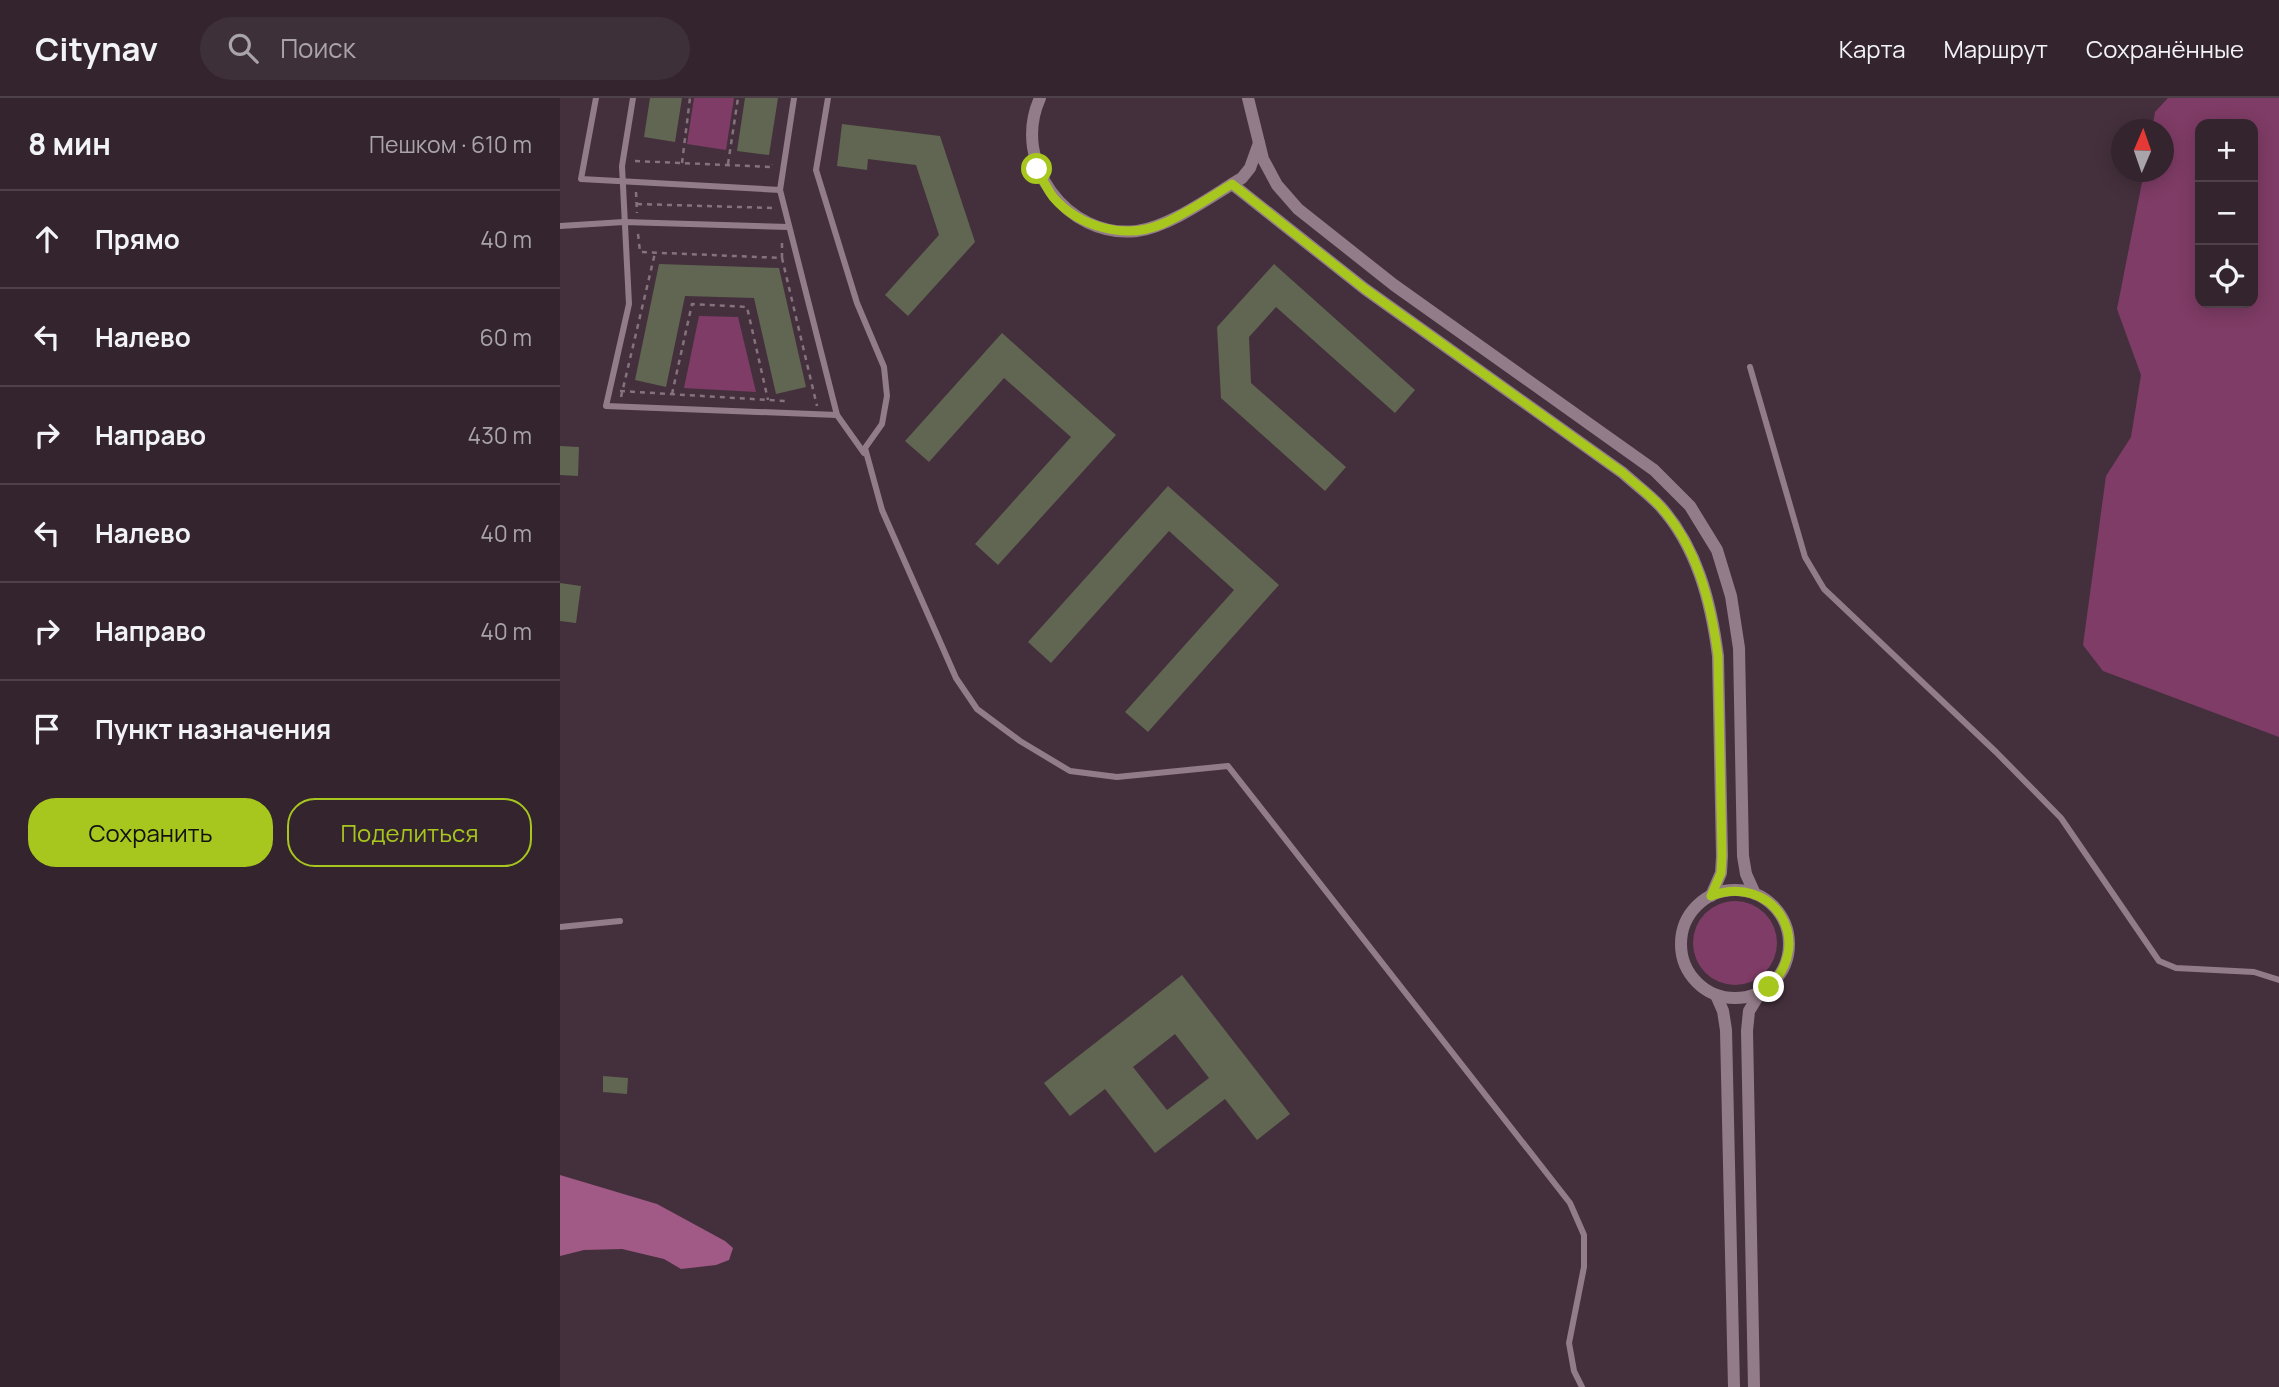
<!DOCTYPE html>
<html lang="ru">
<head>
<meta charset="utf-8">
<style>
	body { margin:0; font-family:Manrope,sans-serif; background:#3e3039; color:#f1f3f6 }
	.controls { position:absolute; right:21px; top:21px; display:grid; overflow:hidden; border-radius:14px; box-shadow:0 4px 18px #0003 }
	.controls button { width:63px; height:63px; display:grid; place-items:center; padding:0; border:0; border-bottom:2px solid #4e4149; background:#33242d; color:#f1f3f6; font:35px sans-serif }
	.compass { position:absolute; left:1551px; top:21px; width:63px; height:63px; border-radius:50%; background:#33242d; box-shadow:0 4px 18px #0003; rotate:2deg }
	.stop { position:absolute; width:21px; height:21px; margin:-16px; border:5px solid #a7c71e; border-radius:50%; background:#fff }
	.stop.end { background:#a7c71e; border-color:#fff; box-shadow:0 2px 7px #0008 }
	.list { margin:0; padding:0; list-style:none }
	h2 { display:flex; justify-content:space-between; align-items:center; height:91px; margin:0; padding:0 28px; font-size:30px }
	h2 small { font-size:23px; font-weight:400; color:#a9a4aa }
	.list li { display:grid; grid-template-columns:46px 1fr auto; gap:21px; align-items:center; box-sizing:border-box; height:98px; padding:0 28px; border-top:2px solid #4e4149 }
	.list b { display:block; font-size:26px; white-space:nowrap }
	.list em { font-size:23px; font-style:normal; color:#a9a4aa }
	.actions { display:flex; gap:14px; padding:21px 28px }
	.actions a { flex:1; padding:16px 0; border:2px solid #a7c71e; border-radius:28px; text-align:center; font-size:24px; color:#a7c71e }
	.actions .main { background:#a7c71e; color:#111 }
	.icon { flex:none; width:38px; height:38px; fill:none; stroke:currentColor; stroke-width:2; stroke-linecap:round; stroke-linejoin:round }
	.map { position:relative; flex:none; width:1719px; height:1289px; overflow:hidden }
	header { display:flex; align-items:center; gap:42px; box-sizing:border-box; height:98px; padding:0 35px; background:#33242d; border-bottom:2px solid #4e4149 }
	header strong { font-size:33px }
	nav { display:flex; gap:38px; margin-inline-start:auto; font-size:24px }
	.search { width:490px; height:63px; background:#3e3039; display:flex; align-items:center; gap:18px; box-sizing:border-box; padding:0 24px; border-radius:38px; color:#a9a4aa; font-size:26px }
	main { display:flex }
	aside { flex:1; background:#33242d }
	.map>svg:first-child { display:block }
</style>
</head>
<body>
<header>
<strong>Citynav</strong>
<div class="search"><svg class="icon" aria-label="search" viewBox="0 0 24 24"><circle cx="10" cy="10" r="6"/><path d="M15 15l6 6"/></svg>Поиск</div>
<nav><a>Карта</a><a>Маршрут</a><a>Сохранённые</a></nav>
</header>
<main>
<aside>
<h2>8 мин<small>Пешком · 610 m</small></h2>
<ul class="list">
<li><svg class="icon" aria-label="ahead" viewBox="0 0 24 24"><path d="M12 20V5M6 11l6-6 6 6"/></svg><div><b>Прямо</b></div><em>40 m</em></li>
<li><svg class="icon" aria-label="left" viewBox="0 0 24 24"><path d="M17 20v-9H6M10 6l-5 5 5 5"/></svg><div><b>Налево</b></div><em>60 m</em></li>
<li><svg class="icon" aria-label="right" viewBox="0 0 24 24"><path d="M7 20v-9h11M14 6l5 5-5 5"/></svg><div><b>Направо</b></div><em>430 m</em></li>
<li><svg class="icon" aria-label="left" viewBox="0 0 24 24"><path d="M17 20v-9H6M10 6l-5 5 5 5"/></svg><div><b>Налево</b></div><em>40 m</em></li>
<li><svg class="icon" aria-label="right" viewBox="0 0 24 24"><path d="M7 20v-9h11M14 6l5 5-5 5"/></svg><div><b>Направо</b></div><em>40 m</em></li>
<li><svg class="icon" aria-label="arrive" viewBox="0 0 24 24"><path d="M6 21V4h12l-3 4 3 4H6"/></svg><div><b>Пункт назначения</b></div></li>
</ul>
<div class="actions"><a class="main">Сохранить</a><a>Поделиться</a></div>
</aside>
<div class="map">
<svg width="1719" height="1289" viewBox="0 0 1719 1289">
	<rect width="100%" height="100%" fill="#44303c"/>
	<!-- green -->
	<g fill="#7f3c66" fill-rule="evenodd">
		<path d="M 134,0 L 174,0 L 166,52 L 127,46 Z"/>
		<path d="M 1608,0 L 1719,0 L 1719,639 L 1543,573 L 1523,547 L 1546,378 L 1571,339 L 1581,277 L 1557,211 L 1584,74 L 1604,74 L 1604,32 L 1592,31 L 1595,14 ZM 1693,26 L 1693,205 L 1640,205 L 1640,26 Z"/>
		<path d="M 139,218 L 178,219 L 196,294 L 124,290 Z"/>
		<circle cx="1175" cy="845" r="42"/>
	</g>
	<!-- water -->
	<path fill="#a15985" d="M 0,1077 L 97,1106 L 165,1143 L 173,1150 L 169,1162 L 156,1167 L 121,1171 L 104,1161 L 62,1151 L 24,1152 L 0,1158 Z"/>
	<!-- building -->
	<g fill="#606651" fill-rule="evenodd">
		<path d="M 90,0 L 122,0 L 115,44 L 84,39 Z"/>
		<path d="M 185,0 L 218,0 L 209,57 L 177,53 Z"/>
		<path d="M 282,26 L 380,38 L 415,144 L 348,218 L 325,197 L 379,137 L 356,67 L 308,61 L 307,72 L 277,68 Z"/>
		<path d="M 99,166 L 219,170 L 246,289 L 216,296 L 194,200 L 125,198 L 106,289 L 75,282 Z"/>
		<path d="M 714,166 L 855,292 L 835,315 L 716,209 L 689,239 L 691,285 L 786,369 L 765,393 L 661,300 L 657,229 Z"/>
		<path d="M 442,235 L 556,337 L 438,467 L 415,446 L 511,339 L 444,280 L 369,364 L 345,343 Z"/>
		<path d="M 0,348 L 19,349 L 18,378 L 0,377 Z"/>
		<path d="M 608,388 L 719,487 L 588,634 L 565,614 L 674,492 L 609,433 L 491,565 L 468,544 Z"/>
		<path d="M 0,485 L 21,488 L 16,525 L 0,523 Z"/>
		<path d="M 622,877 L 730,1016 L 697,1042 L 665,1001 L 595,1055 L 545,991 L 510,1018 L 484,985 ZM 615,936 L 649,980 L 607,1012 L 573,969 Z"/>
		<path d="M 43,978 L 68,980 L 67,996 L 43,994 Z"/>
	</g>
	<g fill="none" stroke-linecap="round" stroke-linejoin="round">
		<!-- path -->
		<g stroke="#84727c" stroke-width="2.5" stroke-dasharray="5 5" stroke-linecap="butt">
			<path d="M 75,63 L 212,69 L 212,66"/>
			<path d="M 122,65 L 130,0"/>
			<path d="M 168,66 L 178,0"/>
			<path d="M 76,94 L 77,115"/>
			<path d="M 77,106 L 214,110"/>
			<path d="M 78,136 L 80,154 L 222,160 L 257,308"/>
			<path d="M 222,160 L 222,143"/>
			<path d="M 60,293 L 225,303"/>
			<path d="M 112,296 L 132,206 L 187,209 L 208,302"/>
			<path d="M 61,299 L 95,155"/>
		</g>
		<!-- lane -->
		<g stroke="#937c89" stroke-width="6">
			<path d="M 36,0 L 21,81 L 220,92"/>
			<path d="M 73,0 L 62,68 L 69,206 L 46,308 L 277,317 L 220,92 L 234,0"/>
			<path d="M 268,0 L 256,72 L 297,205 L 324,269 L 327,298 L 322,326 L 305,350 L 322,412 L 396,580 L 417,611 L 460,643 L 510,673 L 557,679 L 668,668 L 1010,1105 L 1024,1137 L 1024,1169 L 1009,1245 L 1014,1273 L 1022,1289"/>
			<path d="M 0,128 L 64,124 L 229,129"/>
			<path d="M 1190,269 L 1245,459 L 1264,491 L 1436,654 L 1501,720 L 1599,863 L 1616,870 L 1694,874 L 1719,882"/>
			<path d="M 277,317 L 304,355"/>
			<path d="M 0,829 L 60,823"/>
		</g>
		<!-- street -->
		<g stroke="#937c89" stroke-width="12">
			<path d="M 480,0 C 451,64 506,141 577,133 C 610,129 653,97 682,80 L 690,70 L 699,45"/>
			<path d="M 688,0 L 703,61 L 717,87 L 738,111 L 834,187 L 1094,372 L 1130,408 L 1157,452 L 1171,498 L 1179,550 L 1183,758 L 1186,776 L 1195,796"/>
			<path d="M 672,86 L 805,191 L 1063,375 C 1075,386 1089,396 1100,408 C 1137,449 1151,504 1158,558 L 1162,758 L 1161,775 L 1151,798"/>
			<circle cx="1175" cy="846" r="54"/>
			<path d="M 1156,897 L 1163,913 L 1166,932 L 1174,1289"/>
			<path d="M 1194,1289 L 1187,933 L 1189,913 L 1200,895"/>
		</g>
	</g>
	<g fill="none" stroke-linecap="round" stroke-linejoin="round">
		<!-- route -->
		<path stroke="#a7c71e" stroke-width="9" d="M 477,71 C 482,80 487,91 493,99 C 519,129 565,142 602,126 C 626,116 650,99 672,86 L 805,191 L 1063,375 C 1075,386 1089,396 1100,408 C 1137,449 1151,504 1158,558 L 1162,758 L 1161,775 L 1151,798 C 1213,775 1256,843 1209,889"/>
	</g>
</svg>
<div class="controls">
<button>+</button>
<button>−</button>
<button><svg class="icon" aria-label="locate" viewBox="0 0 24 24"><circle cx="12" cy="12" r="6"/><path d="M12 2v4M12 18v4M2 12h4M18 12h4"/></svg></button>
</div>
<svg class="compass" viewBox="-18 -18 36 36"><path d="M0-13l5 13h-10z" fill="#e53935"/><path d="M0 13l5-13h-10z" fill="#a9a4aa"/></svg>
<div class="stop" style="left:477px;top:71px"></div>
<div class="stop end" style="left:1209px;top:889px"></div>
</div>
</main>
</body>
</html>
